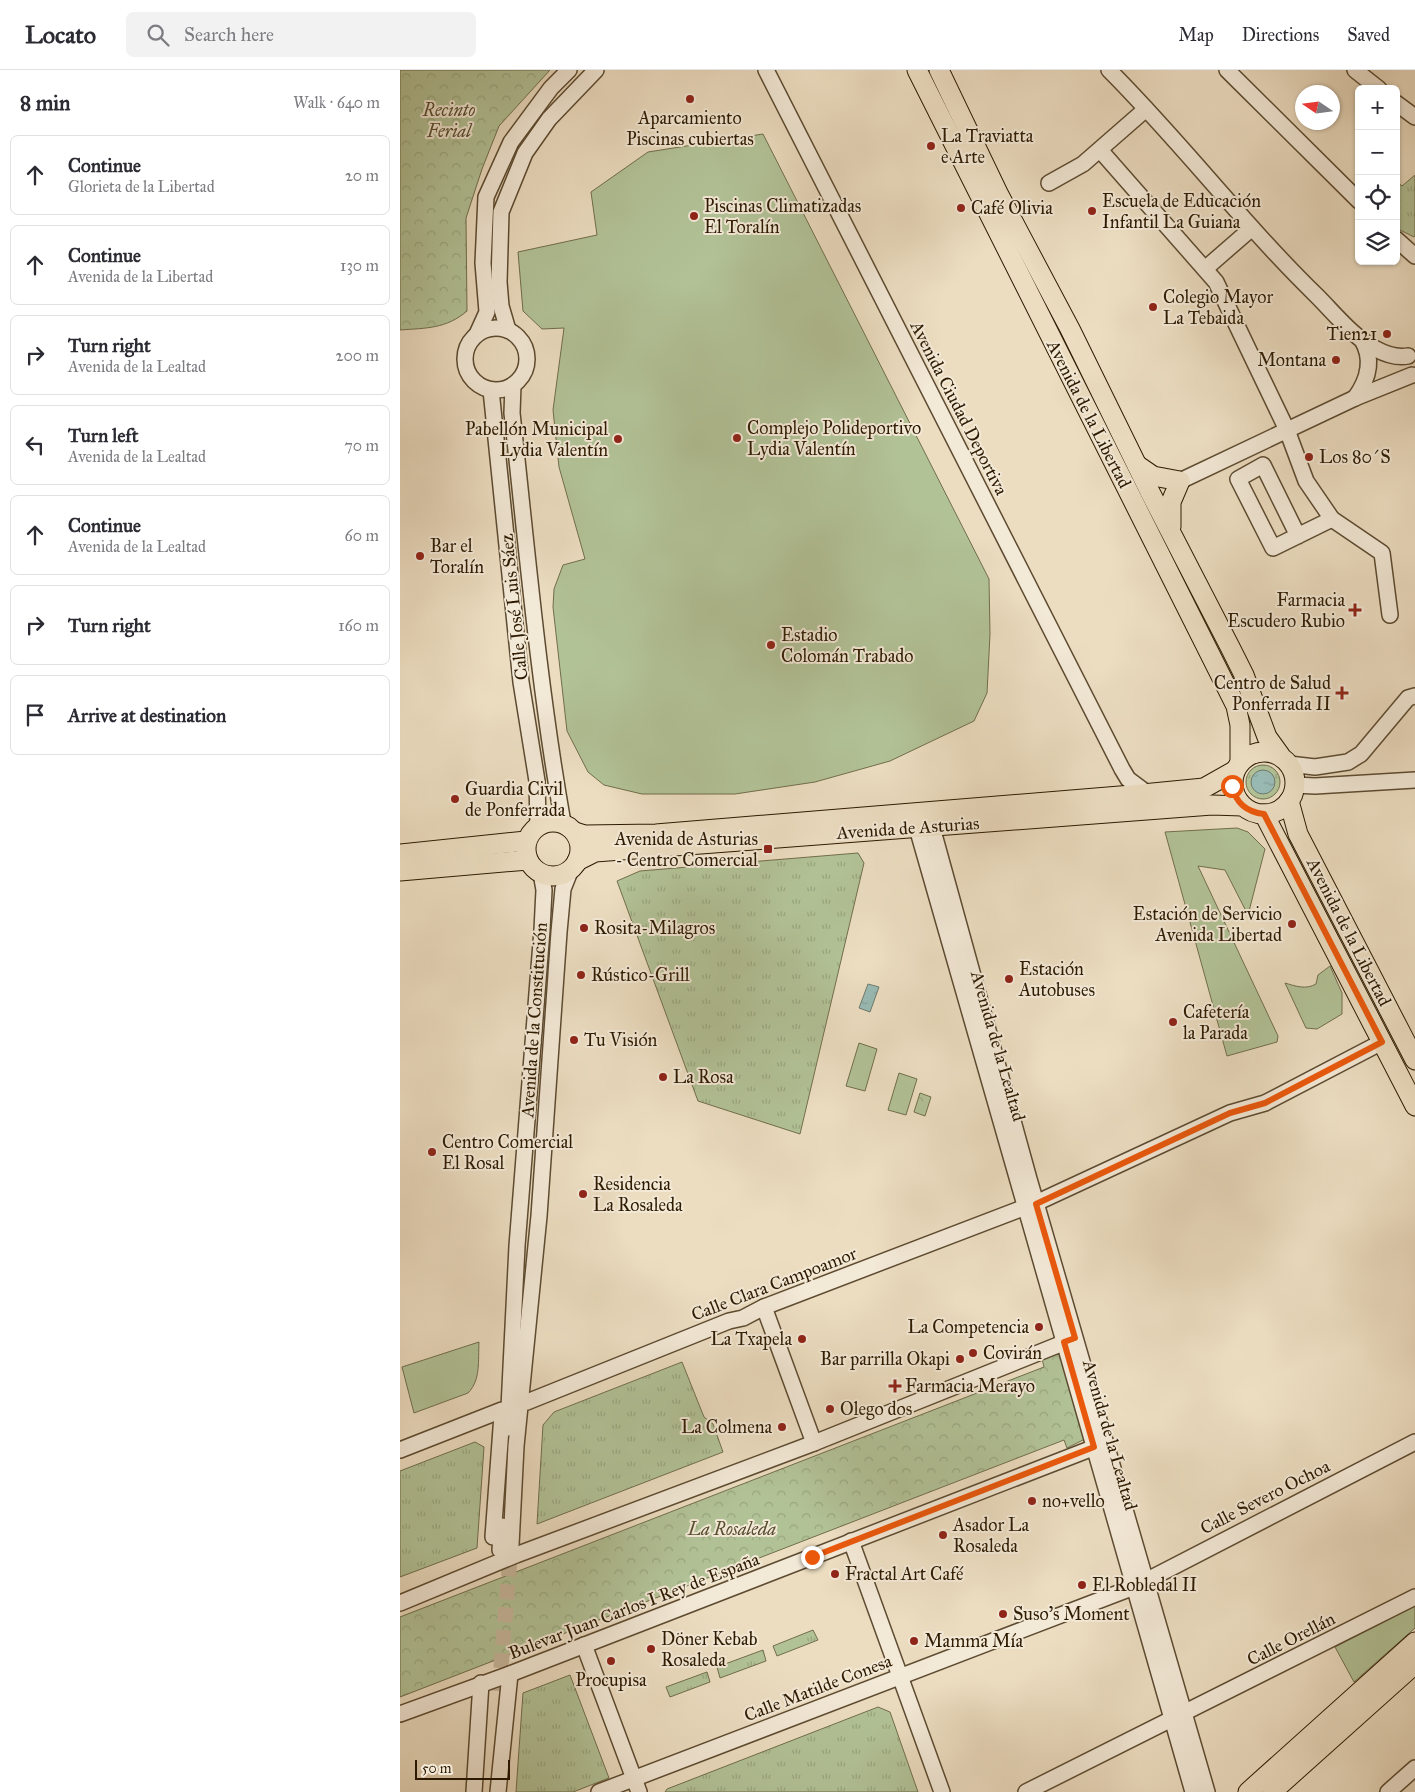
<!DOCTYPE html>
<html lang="en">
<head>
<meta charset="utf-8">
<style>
	body { margin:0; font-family:"IM FELL Great Primer",serif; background:#f2f2f3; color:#2b2b33 }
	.controls { position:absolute; right:15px; top:15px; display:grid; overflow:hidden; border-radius:8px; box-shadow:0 1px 4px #0004 }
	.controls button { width:45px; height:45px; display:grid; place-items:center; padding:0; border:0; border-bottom:1px solid #e1e1e2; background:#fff; color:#2b2b33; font:25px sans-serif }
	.compass { position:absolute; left:895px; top:15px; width:45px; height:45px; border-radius:50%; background:#fff; box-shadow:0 1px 4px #0004; rotate:283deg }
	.scale { position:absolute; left:15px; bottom:12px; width:95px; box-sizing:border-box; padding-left:5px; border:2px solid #2d1a01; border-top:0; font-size:14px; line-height:18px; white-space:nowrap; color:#2d1a01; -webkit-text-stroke:4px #f3e9d7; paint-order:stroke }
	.stop { position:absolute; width:15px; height:15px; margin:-11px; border:4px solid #ea580c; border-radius:50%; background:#fff }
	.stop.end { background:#ea580c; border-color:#fff; box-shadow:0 1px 5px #0008 }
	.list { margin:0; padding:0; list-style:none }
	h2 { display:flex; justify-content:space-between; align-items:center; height:65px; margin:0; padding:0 20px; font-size:21px }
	h2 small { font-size:16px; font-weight:400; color:#7c7c81 }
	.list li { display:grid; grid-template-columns:32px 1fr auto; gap:15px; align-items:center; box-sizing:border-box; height:80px; margin:0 10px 10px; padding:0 10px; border:1px solid #e1e1e2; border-radius:8px }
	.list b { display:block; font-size:19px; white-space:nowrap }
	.list p { margin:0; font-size:16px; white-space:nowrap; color:#7c7c81 }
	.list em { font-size:16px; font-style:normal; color:#7c7c81 }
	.icon { flex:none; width:28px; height:28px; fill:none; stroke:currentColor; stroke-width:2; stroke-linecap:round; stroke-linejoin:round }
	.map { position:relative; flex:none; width:1015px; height:1722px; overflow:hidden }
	header { display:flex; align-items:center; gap:30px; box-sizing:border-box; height:70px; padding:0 25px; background:#fff; border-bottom:1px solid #e1e1e2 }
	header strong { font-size:24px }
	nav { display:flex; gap:28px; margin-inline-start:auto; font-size:18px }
	.search { width:350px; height:45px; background:#f2f2f3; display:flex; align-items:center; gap:12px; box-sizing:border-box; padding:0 18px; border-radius:8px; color:#7c7c81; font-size:19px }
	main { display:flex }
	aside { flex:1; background:#fff }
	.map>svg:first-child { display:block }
</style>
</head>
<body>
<header>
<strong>Locato</strong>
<div class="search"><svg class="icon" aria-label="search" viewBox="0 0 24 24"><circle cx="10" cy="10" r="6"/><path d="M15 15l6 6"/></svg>Search here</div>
<nav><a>Map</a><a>Directions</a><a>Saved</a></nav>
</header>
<main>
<aside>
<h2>8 min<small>Walk · 640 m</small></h2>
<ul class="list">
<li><svg class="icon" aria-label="ahead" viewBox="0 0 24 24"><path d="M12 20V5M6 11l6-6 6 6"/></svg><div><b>Continue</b><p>Glorieta de la Libertad</p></div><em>20 m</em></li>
<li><svg class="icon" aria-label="ahead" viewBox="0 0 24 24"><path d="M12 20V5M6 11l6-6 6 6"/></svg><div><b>Continue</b><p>Avenida de la Libertad</p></div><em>130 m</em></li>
<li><svg class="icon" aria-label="right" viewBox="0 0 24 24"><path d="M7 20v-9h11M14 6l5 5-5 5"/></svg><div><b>Turn right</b><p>Avenida de la Lealtad</p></div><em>200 m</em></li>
<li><svg class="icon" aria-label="left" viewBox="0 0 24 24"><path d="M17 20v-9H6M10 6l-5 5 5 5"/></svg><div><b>Turn left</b><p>Avenida de la Lealtad</p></div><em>70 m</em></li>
<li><svg class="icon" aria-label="ahead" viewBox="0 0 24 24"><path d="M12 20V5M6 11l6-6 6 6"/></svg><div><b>Continue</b><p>Avenida de la Lealtad</p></div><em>60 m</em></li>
<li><svg class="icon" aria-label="right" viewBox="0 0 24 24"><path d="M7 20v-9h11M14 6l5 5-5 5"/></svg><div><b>Turn right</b></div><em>160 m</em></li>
<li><svg class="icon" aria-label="arrive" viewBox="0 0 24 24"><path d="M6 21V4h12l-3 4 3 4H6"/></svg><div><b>Arrive at destination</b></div></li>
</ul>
</aside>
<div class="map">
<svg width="1015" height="1722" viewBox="0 0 1015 1722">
	<defs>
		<pattern id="grass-tufts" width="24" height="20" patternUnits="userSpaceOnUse" patternTransform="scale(1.25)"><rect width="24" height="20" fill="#b2c297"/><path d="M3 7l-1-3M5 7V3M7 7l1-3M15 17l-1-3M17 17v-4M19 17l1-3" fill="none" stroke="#99a680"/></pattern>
		<pattern id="forest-crowns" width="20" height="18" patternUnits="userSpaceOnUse" patternTransform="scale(1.25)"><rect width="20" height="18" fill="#b2c297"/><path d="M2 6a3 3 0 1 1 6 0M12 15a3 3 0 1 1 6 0" fill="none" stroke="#99a680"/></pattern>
		<pattern id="water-ripples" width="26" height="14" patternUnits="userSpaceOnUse" patternTransform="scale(1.25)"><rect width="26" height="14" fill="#99bbb5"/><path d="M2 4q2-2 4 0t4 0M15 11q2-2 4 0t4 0" fill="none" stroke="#84a09a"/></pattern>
	</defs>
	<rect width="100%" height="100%" fill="#ecddc1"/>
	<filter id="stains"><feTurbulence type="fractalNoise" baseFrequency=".004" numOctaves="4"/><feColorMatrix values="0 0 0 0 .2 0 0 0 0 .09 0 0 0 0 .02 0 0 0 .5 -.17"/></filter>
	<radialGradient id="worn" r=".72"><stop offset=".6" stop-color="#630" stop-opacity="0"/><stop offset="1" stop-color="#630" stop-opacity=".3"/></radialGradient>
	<!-- grass -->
	<g fill="url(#grass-tufts)" stroke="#706e4c">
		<path d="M 1015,105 L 1015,166 L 1014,167 L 996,158 L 996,111 L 1002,116 Z"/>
		<circle cx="863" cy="712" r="17"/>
		<path d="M 458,783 L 464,793 L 400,1064 L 298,1031 L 217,811 L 240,801 Z"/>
		<path d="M 282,1292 L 304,1347 L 313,1354 L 323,1382 L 137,1454 L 143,1355 L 154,1342 Z"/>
		<path d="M 75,1372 L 84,1377 L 77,1478 L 0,1507 L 0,1401 Z"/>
		<path d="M 413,1560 L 418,1570 L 377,1586 L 373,1576 Z"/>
		<path d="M 363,1580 L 366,1591 L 320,1608 L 317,1597 Z"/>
		<path d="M 307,1602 L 310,1612 L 270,1627 L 266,1617 Z"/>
		<path d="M 170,1605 L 209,1708 L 173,1722 L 116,1722 L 123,1623 Z"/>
		<path d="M 478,1637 L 490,1642 L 518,1722 L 265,1722 L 267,1719 Z"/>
	</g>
	<!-- forest -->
	<g fill="url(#forest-crowns)" stroke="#706e4c">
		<path d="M 0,0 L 150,0 L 99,56 L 82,99 L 66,148 L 67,241 C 46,259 26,258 0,260 Z"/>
		<path d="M 520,1023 L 531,1027 L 525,1046 L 514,1042 Z"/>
		<path d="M 652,1284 L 661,1285 L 685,1369 L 667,1378 L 664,1370 L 0,1627 L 0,1547 L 644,1297 L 642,1289 Z"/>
	</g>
	<!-- garden -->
	<g fill="#b2c297" stroke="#706e4c">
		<path d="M 363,64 L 589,509 L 590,564 L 587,623 L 574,651 L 490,691 L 415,712 L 335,724 L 242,724 L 204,715 L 188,702 L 167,661 L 153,537 L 154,519 L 163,495 L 185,489 L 159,397 L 153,340 L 164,258 L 142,259 L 123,241 L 118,182 L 197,165 L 191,122 L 248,82 Z"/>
		<path d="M 837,758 L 848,762 L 865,779 L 848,845 L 825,800 L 798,796 L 878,966 L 877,972 L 827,986 L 765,762 Z"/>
		<path d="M 930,896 L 942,923 L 942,944 L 917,959 L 906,958 L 885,913 C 895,916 906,920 916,914 L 918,905 Z"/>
		<path d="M 459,973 L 477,979 L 465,1021 L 446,1016 Z"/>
		<path d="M 499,1003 L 517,1009 L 506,1045 L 488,1040 Z"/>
		<path d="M 79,1272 C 78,1290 81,1310 68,1323 L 14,1343 L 2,1297 Z"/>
		<path d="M 1015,1536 L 1015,1558 L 954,1612 L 935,1577 Z"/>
	</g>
	<!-- water -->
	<g fill="url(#water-ripples)" stroke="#6e7b6d">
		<circle cx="863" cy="712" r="12"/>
		<path d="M 468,914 L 479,917 L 470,942 L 459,938 Z"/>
	</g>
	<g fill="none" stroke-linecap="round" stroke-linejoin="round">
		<!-- minor-tunnel -->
		<path stroke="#c6b69b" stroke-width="15" stroke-dasharray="15 8" stroke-linecap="butt" d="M 99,1621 L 111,1476"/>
		<defs>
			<g id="minor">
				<path d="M 366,0 L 722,699 L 728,709 L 748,724"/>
				<path d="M 709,0 C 782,73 844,155 917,226 C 935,244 953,267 976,279 C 987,285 997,288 1008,286"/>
				<path d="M 827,0 L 959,131"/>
				<path d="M 955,0 L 979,19"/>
				<path d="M 996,33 L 1015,47"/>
				<path d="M 700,80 L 816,212 L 887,360 L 906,411 L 932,449 L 982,483 L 990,545"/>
				<path d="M 649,113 L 683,94 L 746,39"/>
				<path d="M 996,169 L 1015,186"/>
				<path d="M 806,198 L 852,158"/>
				<circle cx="96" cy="289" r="31"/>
				<path d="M 108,260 L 101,236 L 99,212 L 101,142 L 125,83 L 149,49 L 196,0"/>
				<path d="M 77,264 L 87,242 L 83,193 L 86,127 L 111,72 L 151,18 L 169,0"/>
				<path d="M 113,315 L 112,343 C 127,480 139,618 163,753"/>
				<path d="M 91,320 L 121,612 L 137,711 L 138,755"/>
				<path d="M 955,328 C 968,310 974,290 962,270"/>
				<path d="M 780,411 L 955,328 L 1012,305"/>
				<path d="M 898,466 L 863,395 L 838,409 L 873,478 L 932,449"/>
				<path d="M 889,694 L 915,697 L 948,692 L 961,684 L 1008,628 L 1015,626"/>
				<path d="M 895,715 L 915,716 L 1015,710"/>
				<path d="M 532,757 L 629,1109 L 807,1722"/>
				<path d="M 517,758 L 793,1722"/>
				<path d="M 364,1237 L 414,1373"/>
				<path d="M 127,1332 L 329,1251 L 343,1248 L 364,1237 L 636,1133 L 830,1043 L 865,1033 L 982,972"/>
				<path d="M 108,1358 L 117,1176 L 142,860 L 144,820 L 141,803"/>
				<path d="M 0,1380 L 102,1340"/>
				<path d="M 93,1467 L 102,1345"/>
				<path d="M 451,1471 L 542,1722"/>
				<path d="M 111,1475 L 116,1376 L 139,1146 L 159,862 L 163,819 L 171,799"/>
				<path d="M 100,1480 L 102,1456"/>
				<path d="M 0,1533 L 116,1485 L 414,1373 L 673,1269"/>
				<path d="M 184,1575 L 239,1722"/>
				<path d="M 0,1644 L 110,1604 L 703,1374"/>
				<path d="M 74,1722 L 81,1613"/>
				<path d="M 98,1722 L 110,1604"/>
				<path d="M 199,1722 L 734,1517 L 1015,1372"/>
				<path d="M 626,1722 L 1015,1527"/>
				<path d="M 988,1722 L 1015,1698"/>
			</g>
			<g id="major">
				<path d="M 517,0 L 836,636 L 840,655 L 840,692"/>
				<path d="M 539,0 L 599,125 L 670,259 L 751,424 L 830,577 L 844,605 L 867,667 L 880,685"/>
				<path d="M 737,395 L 753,406 L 780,411 L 771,432 L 771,457"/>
				<circle cx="864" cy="713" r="31"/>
				<path d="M 889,731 L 898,764 L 1015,990"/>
				<path d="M 864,744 L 1015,1036"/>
				<circle cx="153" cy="779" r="27"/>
				<path d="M 175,762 L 185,765 L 256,764 L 732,725 L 804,718 L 834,701"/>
				<path d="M 0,784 L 126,771"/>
				<path d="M 177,791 L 195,782 L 812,735 L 842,736"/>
				<path d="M 0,801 L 128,790"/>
				<path d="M 848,1722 L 1015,1572"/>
				<path d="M 872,1722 L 1015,1594"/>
			</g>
		</defs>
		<!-- minor casing -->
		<use href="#minor" stroke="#5d4b31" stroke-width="18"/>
		<!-- major casing -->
		<use href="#major" stroke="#2d1a01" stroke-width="21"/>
		<!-- minor -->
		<use href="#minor" stroke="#f3e9d7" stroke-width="15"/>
		<!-- major -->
		<use href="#major" stroke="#ecddc1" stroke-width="19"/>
	</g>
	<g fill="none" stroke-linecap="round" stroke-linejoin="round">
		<!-- route -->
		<path stroke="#ea580c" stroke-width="6" d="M 412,1487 L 694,1377 L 664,1272 L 675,1268 L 636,1134 L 830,1043 L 865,1033 L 982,972 L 864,744 C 846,742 836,733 832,716"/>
	</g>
	<!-- markers -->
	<g fill="#8f2418" stroke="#f3e9d7" stroke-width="2">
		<circle cx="290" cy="29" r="5"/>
		<circle cx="531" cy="76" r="5"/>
		<circle cx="561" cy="138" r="5"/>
		<circle cx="692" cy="141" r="5"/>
		<circle cx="294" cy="146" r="5"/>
		<circle cx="753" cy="237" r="5"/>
		<circle cx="987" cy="264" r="5"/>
		<circle cx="936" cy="290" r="5"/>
		<circle cx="337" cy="368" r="5"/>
		<circle cx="218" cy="369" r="5"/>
		<circle cx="909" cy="387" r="5"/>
		<circle cx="20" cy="486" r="5"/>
		<path d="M952.5 532.5h5v5h5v5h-5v5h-5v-5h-5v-5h5z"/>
		<circle cx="371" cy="575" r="5"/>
		<path d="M939.5 615.5h5v5h5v5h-5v5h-5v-5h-5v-5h5z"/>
		<circle cx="55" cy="729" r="5"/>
		<rect x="363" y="774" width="10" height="10" rx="2.5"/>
		<circle cx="892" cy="854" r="5"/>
		<circle cx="184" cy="858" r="5"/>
		<circle cx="181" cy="905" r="5"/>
		<circle cx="609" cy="909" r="5"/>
		<circle cx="773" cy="952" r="5"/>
		<circle cx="174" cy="970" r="5"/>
		<circle cx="263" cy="1007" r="5"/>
		<circle cx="32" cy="1082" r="5"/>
		<circle cx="183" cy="1124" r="5"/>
		<circle cx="639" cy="1257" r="5"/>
		<circle cx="402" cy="1269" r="5"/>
		<circle cx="573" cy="1283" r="5"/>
		<circle cx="560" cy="1289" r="5"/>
		<path d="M492.5 1308.5h5v5h5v5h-5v5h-5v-5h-5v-5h5z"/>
		<circle cx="430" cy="1339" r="5"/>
		<circle cx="382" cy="1357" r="5"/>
		<circle cx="632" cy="1431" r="5"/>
		<circle cx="543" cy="1465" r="5"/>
		<circle cx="435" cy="1504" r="5"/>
		<circle cx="682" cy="1515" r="5"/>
		<circle cx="603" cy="1544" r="5"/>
		<circle cx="514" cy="1571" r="5"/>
		<circle cx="251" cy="1579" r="5"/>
		<circle cx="211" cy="1591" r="5"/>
	</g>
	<g text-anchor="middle" stroke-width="4" stroke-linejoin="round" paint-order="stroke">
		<!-- park labels -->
		<g font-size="18" font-style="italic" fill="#554c2e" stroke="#f3e9d7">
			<text x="49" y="46">Recinto<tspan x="49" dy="21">Ferial</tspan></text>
			<text x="332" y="1465">La Rosaleda</text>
		</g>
		<!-- poi labels -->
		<g font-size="18" fill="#2d1a01" stroke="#f3e9d7" text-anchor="start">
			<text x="290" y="54" text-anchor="middle">Aparcamiento<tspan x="290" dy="21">Piscinas cubiertas</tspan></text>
			<text x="541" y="72">La Traviatta<tspan x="541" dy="21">e Arte</tspan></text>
			<text x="702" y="137">Escuela de Educación<tspan x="702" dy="21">Infantil La Guiana</tspan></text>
			<text x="304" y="142">Piscinas Climatizadas<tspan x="304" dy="21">El Toralín</tspan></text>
			<text x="571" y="144">Café Olivia</text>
			<text x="763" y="233">Colegio Mayor<tspan x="763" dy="21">La Tebaida</tspan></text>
			<text x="977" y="270" text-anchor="end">Tien21</text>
			<text x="926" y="296" text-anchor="end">Montana</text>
			<text x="347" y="364">Complejo Polideportivo<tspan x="347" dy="21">Lydia Valentín</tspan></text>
			<text x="208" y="365" text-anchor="end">Pabellón Municipal<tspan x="208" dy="21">Lydia Valentín</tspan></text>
			<text x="919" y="393">Los 80´S</text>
			<text x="30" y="482">Bar el<tspan x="30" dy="21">Toralín</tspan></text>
			<text x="945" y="536" text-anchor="end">Farmacia<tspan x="945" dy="21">Escudero Rubio</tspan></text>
			<text x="381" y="571">Estadio<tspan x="381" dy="21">Colomán Trabado</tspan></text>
			<text x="931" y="619" text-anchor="end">Centro de Salud<tspan x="931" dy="21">Ponferrada II</tspan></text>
			<text x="65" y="725">Guardia Civil<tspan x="65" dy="21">de Ponferrada</tspan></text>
			<text x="358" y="775" text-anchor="end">Avenida de Asturias<tspan x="358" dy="21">- Centro Comercial</tspan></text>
			<text x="882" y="850" text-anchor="end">Estación de Servicio<tspan x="882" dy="21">Avenida Libertad</tspan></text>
			<text x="194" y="864">Rosita-Milagros</text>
			<text x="619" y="905">Estación<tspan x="619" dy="21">Autobuses</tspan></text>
			<text x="191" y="911">Rústico-Grill</text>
			<text x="783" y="948">Cafetería<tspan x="783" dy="21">la Parada</tspan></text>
			<text x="184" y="976">Tu Visión</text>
			<text x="273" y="1013">La Rosa</text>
			<text x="42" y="1078">Centro Comercial<tspan x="42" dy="21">El Rosal</tspan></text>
			<text x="193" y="1120">Residencia<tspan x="193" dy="21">La Rosaleda</tspan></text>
			<text x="629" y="1263" text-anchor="end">La Competencia</text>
			<text x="392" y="1275" text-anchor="end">La Txapela</text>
			<text x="583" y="1289">Covirán</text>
			<text x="550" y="1295" text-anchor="end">Bar parrilla Okapi</text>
			<text x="505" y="1322">Farmacia Merayo</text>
			<text x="440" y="1345">Olego dos</text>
			<text x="372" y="1363" text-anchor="end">La Colmena</text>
			<text x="642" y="1437">no+vello</text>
			<text x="553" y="1461">Asador La<tspan x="553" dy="21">Rosaleda</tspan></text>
			<text x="445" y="1510">Fractal Art Café</text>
			<text x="692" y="1521">El Robledal II</text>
			<text x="613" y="1550">Suso’s Moment</text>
			<text x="261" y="1575">Döner Kebab<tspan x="261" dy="21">Rosaleda</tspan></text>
			<text x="524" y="1577">Mamma Mía</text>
			<text x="211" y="1616" text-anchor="middle">Procupisa</text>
		</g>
		<!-- street labels -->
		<g font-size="18" fill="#2d1a01" stroke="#f3e9d7">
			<text transform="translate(559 338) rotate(63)" y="6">Avenida Ciudad Deportiva</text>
			<text transform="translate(689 344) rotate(63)" y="6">Avenida de la Libertad</text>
			<text transform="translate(114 537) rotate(-96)" y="6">Calle José Luis Sáez</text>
			<text transform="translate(508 758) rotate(-4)" y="6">Avenida de Asturias</text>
			<text transform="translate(949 862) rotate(63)" y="6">Avenida de la Libertad</text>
			<text transform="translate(134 950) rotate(-86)" y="6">Avenida de la Constitución</text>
			<text transform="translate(598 976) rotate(74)" y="6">Avenida de la Lealtad</text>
			<text transform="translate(374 1214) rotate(-21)" y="6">Calle Clara Campoamor</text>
			<text transform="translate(710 1365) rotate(74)" y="6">Avenida de la Lealtad</text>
			<text transform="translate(865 1427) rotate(-27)" y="6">Calle Severo Ochoa</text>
			<text transform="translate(234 1536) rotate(-21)" y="6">Bulevar Juan Carlos I Rey de España</text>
			<text transform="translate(891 1569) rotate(-27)" y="6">Calle Orellán</text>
			<text transform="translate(418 1618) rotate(-21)" y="6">Calle Matilde Conesa</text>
		</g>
	</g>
	<rect width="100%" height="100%" filter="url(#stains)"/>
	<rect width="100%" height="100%" fill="url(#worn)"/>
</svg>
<div class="controls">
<button>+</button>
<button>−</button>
<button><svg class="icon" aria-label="locate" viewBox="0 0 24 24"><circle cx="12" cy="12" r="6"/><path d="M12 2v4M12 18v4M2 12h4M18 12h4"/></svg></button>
<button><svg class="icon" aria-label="layers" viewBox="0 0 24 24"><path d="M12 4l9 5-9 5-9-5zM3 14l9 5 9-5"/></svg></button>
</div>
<svg class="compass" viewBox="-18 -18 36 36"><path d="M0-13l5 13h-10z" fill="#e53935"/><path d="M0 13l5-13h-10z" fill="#7c7c81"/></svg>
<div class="scale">50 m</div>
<div class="stop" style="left:832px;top:716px"></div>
<div class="stop end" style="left:412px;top:1487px"></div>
</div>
</main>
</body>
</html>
